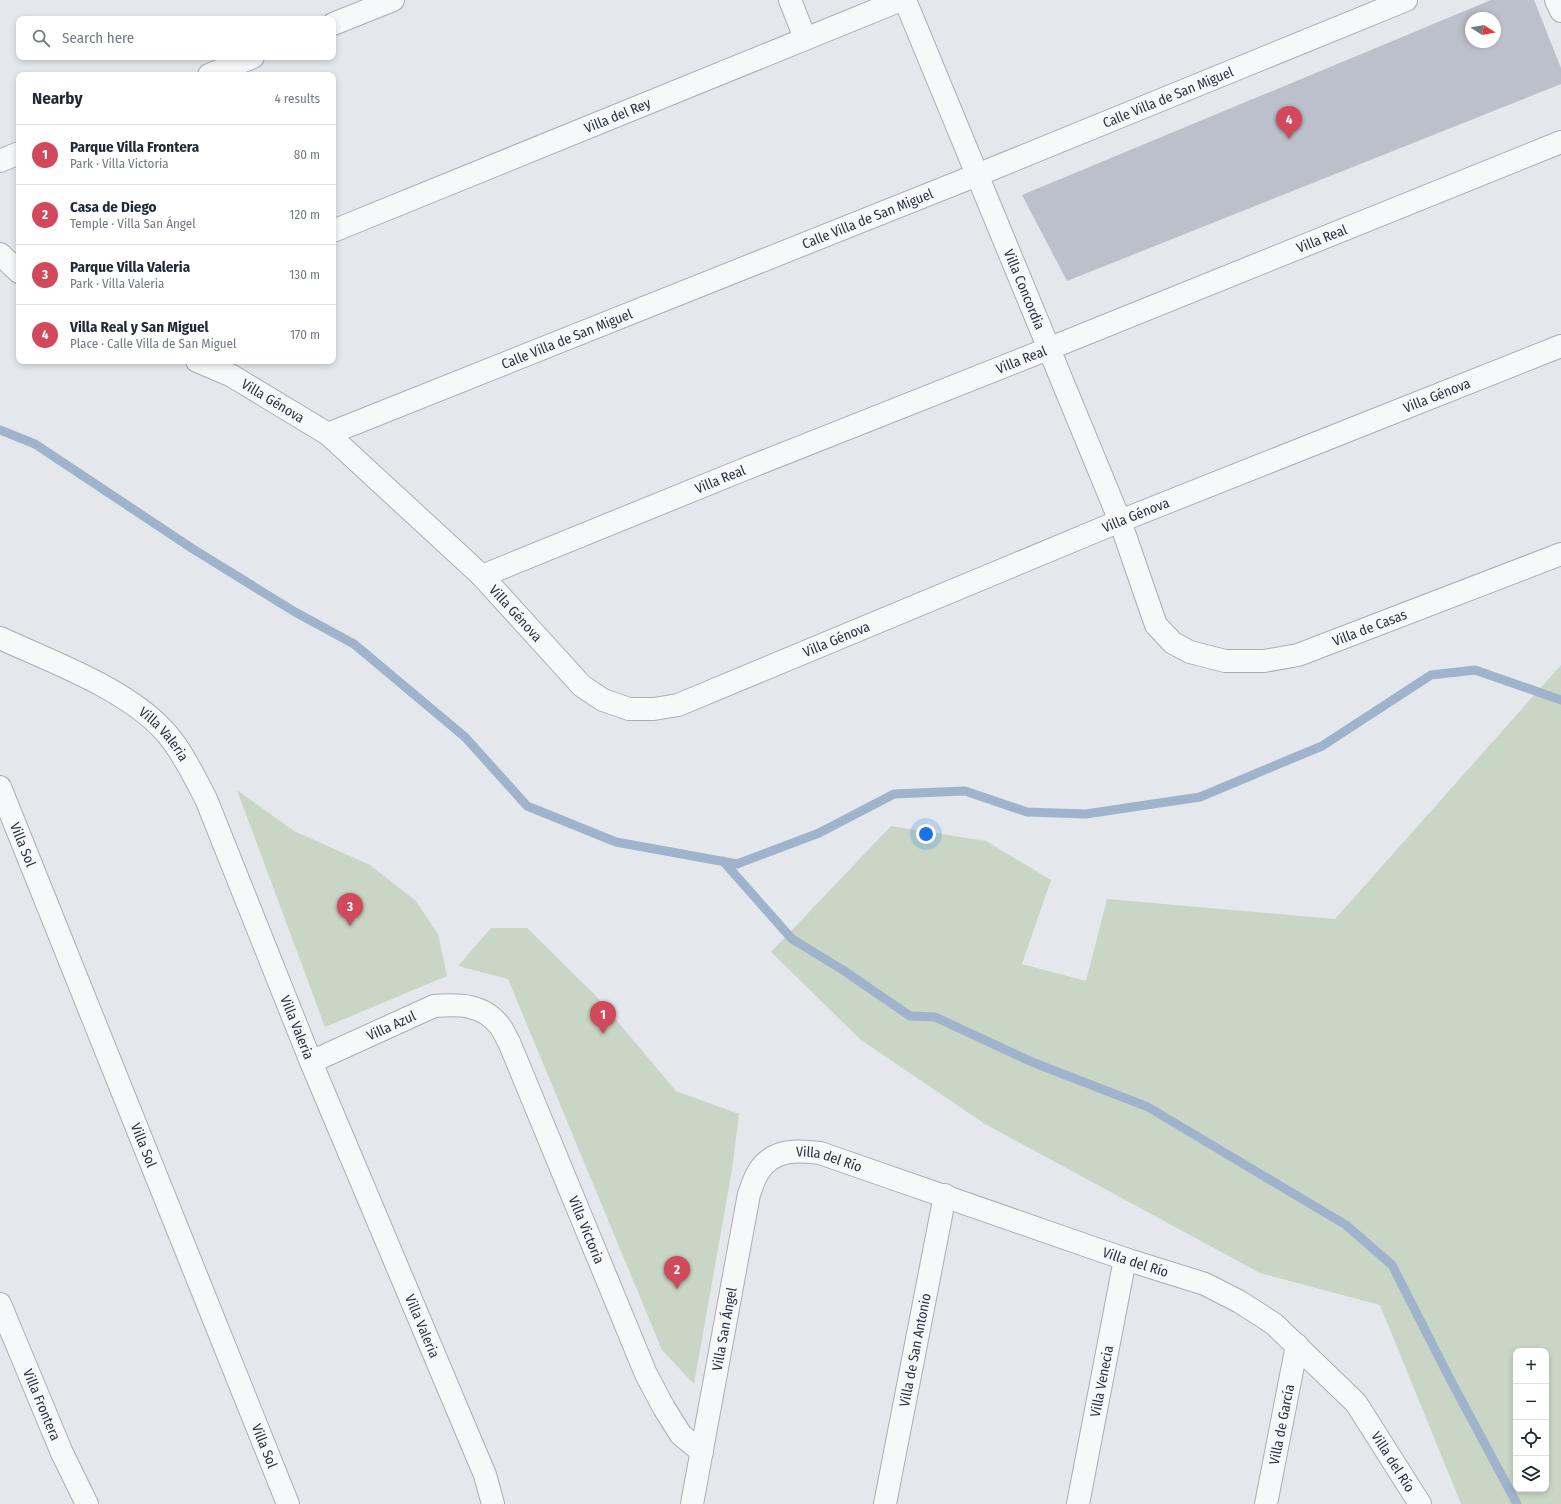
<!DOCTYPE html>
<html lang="en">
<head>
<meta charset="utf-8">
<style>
	body { margin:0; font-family:"Fira Sans Condensed",sans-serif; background:#f6f6f7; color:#1f2937 }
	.controls { position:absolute; right:12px; bottom:12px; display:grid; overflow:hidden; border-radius:8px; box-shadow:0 2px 6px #0003 }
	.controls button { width:36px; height:36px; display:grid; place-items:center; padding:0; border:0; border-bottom:1px solid #e0e1e3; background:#fff; color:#1f2937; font:20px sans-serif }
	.compass { position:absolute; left:1465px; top:12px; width:36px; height:36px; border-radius:50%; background:#fff; box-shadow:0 2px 6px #0003; rotate:101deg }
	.you { position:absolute; left:926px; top:834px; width:14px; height:14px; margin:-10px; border:3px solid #fff; border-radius:50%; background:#1a73e8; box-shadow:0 0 0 6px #1a73e833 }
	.badge { display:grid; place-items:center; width:26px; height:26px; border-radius:50%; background:#d1495b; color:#fff; font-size:13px; font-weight:700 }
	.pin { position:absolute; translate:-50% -33px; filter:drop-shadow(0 1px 2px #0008) }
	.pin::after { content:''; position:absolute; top:21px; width:14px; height:12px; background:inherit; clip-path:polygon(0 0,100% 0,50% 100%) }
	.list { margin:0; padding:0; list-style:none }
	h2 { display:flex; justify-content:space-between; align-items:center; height:52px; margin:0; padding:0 16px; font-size:17px }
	h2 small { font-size:13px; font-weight:400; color:#747a83 }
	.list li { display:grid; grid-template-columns:26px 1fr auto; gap:12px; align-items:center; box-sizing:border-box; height:60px; padding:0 16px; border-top:1px solid #e0e1e3 }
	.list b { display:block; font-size:15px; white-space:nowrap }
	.list p { margin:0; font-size:13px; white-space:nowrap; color:#747a83 }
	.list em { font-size:13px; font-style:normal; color:#747a83 }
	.icon { flex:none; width:22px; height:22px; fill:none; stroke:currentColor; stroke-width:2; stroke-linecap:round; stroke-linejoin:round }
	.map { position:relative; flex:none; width:1561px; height:1504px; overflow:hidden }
	.search { position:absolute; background:#fff; box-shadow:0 2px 6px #0003; left:16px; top:16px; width:320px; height:44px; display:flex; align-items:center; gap:10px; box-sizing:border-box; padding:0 14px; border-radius:8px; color:#747a83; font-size:15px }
	.panel { position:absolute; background:#fff; box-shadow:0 2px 6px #0003; left:16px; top:72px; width:320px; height:292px; border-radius:8px }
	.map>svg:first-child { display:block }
</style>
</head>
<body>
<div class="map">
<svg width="1561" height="1504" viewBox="0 0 1561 1504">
	<rect width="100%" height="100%" fill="#e4e7ec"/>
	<!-- green -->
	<g fill="#c9d6c5" fill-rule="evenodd">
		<path d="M 1561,665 L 1561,1504 L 1461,1504 L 1380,1305 L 1260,1273 L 985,1124 L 861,1040 L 771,952 L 891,826 L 986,841 L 1051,880 L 1022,964 L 1086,981 L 1107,899 L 1335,919 ZM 1516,1351 L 1546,1351 L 1546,1489 L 1516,1489 Z"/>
		<path d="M 237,790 L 294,831 L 370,865 L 416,901 L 438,934 L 447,976 L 325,1027 Z"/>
		<path d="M 491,928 L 527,928 L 596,996 L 676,1091 L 739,1114 L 732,1170 L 694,1384 L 662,1350 L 508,979 L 458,966 Z"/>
	</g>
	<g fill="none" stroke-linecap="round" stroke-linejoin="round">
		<!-- stream -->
		<g stroke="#9fb4cc" stroke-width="9">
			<path d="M 0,430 L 35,444 L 193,549 L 295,612 L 354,644 L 465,737 L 527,806 L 616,842 L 737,864 L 819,833 L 894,794 L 965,791 L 1027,812 L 1086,814 L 1200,797 L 1322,746 L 1431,675 L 1475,670 L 1561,700"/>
			<path d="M 723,861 L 792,939 L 843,970 L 910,1016 L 935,1017 L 1032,1062 L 1148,1107 L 1346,1225 L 1392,1265 L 1450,1379 L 1517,1504"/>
		</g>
	</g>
	<!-- building -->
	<path fill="#bbc0ca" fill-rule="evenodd" d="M 1491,0 L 1534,0 L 1561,68 L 1561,84 L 1067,281 L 1022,195 ZM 1471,18 L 1495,18 L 1495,42 L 1471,42 Z"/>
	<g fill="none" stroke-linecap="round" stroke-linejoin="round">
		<defs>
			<g id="minor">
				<path d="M 790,0 L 805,38"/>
				<path id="s1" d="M 905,0 L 1120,521 L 1156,625 L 1173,643 L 1190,652 L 1225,661 L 1264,661 L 1298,655 L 1561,554"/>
				<path d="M 1556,0 L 1561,11"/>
				<path d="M 333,24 L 393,0"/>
				<path d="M 209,75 L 253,57"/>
				<path d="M 0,161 L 19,153"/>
				<path id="s2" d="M 333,231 L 901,0"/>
				<path d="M 0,254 L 19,272"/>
				<path id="s3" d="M 197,361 L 232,376 L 328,434 L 482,576 L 582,686 L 603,700 L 629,709 L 654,709 L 678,705 L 1120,521 L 1561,346"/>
				<path id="s4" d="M 328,434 L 977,175 L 1406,0"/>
				<path id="s5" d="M 482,576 L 740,471 L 1048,349 L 1561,142"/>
				<path id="s6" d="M 0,638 C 52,662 130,690 167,734 C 182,751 195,778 206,799 L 311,1062 L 485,1475 L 493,1504"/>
				<path id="s7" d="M 0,787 L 288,1504"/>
				<path id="s8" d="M 311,1062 L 434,1006 C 459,1004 483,1004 500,1026 C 503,1030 506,1037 509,1042 L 646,1374 L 664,1408 L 681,1435 L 702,1452"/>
				<path id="s9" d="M 0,1304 L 62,1453 L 87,1504"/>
				<path id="s10" d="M 692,1504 L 749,1194 C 752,1187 754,1178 759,1171 C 773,1149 797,1150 820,1153 L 1125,1259 L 1205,1284 L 1240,1302 L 1274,1324 L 1356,1403 L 1420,1504"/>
				<path id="s11" d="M 885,1504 L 945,1195"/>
				<path id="s12" d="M 1078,1504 L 1125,1259"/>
				<path id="s13" d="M 1266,1504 L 1297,1345"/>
			</g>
		</defs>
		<!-- minor casing -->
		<use href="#minor" stroke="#a9aeb7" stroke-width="24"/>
		<!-- minor -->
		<use href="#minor" stroke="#f7f8fa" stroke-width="22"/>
	</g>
	<g text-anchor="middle" stroke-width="3" stroke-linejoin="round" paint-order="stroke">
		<!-- street labels -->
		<g font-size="14" fill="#2b3445" stroke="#f4f6f9">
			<text dy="5" stroke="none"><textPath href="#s4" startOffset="905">Calle Villa de San Miguel</textPath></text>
			<text dy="5" stroke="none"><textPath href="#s2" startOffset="307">Villa del Rey</textPath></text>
			<text dy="5" stroke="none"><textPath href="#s4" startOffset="581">Calle Villa de San Miguel</textPath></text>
			<text dy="5" stroke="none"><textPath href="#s5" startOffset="905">Villa Real</textPath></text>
			<text dy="5" stroke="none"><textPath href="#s1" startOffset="313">Villa Concordia</textPath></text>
			<text dy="5" stroke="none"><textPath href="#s4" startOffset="257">Calle Villa de San Miguel</textPath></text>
			<text dy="5" stroke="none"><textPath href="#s5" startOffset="581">Villa Real</textPath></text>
			<text dy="5" stroke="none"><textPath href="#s3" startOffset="1430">Villa Génova</textPath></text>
			<text dy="5" stroke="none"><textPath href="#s3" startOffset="86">Villa Génova</textPath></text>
			<text dy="5" stroke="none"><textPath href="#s5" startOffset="257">Villa Real</textPath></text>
			<text dy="5" stroke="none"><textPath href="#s3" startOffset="1106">Villa Génova</textPath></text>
			<text dy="5" stroke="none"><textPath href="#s3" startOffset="410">Villa Génova</textPath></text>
			<text dy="5" stroke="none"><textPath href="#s1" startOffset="904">Villa de Casas</textPath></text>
			<text dy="5" stroke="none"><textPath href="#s3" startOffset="782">Villa Génova</textPath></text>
			<text dy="5" stroke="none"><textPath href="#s6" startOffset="192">Villa Valeria</textPath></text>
			<text dy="5" stroke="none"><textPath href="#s7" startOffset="62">Villa Sol</textPath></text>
			<text dy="5" stroke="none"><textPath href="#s8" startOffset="88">Villa Azul</textPath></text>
			<text dy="5" stroke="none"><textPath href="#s6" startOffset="516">Villa Valeria</textPath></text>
			<text dy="5" stroke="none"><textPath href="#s7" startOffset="386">Villa Sol</textPath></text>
			<text dy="5" stroke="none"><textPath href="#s10" startOffset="418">Villa del Río</textPath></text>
			<text dy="5" stroke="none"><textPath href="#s8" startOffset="429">Villa Victoria</textPath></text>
			<text dy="5" stroke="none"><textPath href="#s10" startOffset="742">Villa del Río</textPath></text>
			<text dy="5" stroke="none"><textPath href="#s6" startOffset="840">Villa Valeria</textPath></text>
			<text dy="5" stroke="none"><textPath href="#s10" startOffset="178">Villa San Ángel</textPath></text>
			<text dy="5" stroke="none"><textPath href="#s11" startOffset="157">Villa de San Antonio</textPath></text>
			<text dy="5" stroke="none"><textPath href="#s12" startOffset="125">Villa Venecia</textPath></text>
			<text dy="5" stroke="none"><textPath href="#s9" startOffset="109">Villa Frontera</textPath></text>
			<text dy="5" stroke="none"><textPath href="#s13" startOffset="81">Villa de García</textPath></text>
			<text dy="5" stroke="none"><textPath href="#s7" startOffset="710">Villa Sol</textPath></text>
			<text dy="5" stroke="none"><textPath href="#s10" startOffset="1078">Villa del Río</textPath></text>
		</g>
	</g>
</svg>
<div class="controls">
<button>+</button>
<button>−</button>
<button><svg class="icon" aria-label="locate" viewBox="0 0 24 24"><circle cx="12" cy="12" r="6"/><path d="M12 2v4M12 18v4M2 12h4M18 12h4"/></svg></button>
<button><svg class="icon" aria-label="layers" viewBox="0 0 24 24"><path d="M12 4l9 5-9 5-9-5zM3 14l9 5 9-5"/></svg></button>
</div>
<svg class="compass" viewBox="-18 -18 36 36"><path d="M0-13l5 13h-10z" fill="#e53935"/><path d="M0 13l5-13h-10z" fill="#747a83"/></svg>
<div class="you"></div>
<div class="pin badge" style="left:603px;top:1034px">1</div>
<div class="pin badge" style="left:677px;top:1289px">2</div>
<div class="pin badge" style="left:350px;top:926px">3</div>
<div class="pin badge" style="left:1289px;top:139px">4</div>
<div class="search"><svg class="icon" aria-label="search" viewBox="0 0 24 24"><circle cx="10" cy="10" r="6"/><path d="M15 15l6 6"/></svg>Search here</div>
<section class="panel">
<h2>Nearby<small>4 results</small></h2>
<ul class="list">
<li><span class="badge">1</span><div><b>Parque Villa Frontera</b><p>Park · Villa Victoria</p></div><em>80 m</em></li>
<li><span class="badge">2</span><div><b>Casa de Diego</b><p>Temple · Villa San Ángel</p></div><em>120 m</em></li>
<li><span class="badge">3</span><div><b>Parque Villa Valeria</b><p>Park · Villa Valeria</p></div><em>130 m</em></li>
<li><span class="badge">4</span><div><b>Villa Real y San Miguel</b><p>Place · Calle Villa de San Miguel</p></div><em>170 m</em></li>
</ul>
</section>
</div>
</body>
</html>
